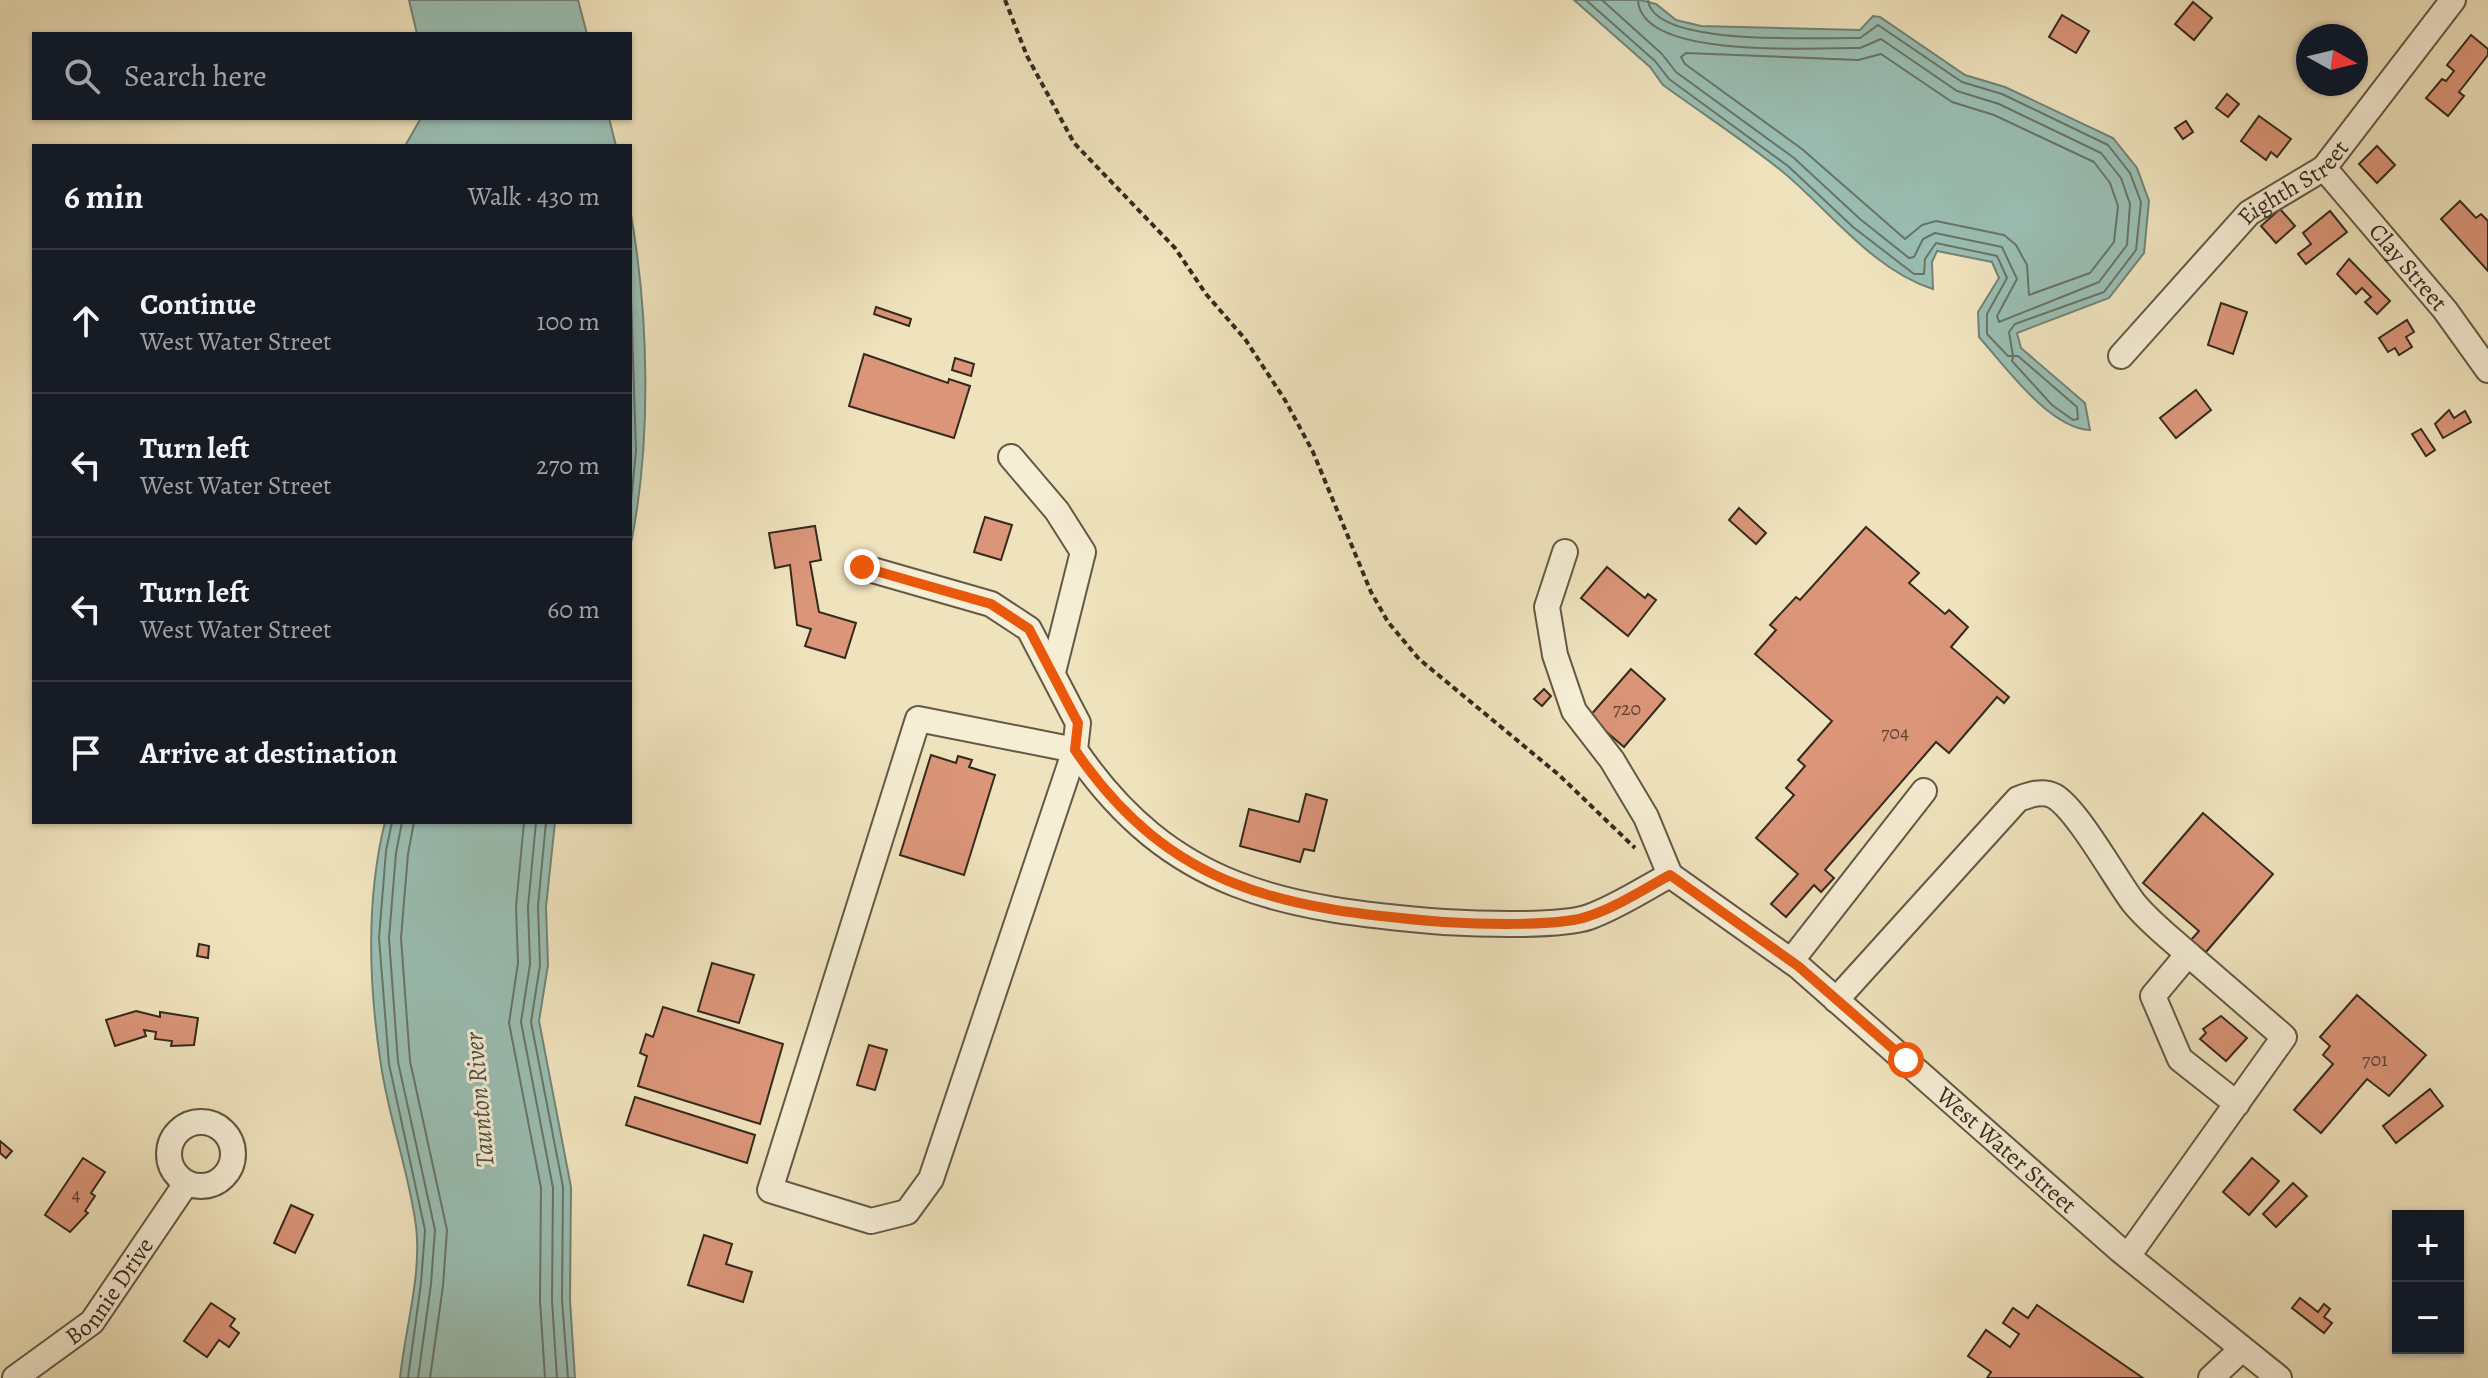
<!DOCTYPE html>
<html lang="en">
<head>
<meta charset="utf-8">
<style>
	body { margin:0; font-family:Alegreya,serif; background:#242831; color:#f1f3f6 }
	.controls { position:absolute; right:24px; bottom:24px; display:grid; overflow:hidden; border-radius:0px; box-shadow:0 2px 6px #0004 }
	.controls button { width:72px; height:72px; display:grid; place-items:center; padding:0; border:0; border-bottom:2px solid #363941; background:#171b24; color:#f1f3f6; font:40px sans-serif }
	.compass { position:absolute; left:2296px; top:24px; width:72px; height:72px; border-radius:50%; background:#171b24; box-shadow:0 2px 6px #0004; rotate:98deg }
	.stop { position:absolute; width:24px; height:24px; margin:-18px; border:6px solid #ea580c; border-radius:50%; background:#fff }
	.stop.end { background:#ea580c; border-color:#fff; box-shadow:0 2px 8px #0008 }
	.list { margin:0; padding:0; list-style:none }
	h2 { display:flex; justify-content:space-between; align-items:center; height:104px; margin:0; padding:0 32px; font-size:34px }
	h2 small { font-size:26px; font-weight:400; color:#9ea1a6 }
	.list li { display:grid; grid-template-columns:52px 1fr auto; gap:24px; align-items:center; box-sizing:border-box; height:144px; padding:0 32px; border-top:2px solid #363941 }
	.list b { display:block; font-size:30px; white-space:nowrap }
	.list p { margin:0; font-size:26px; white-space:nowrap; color:#9ea1a6 }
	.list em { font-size:26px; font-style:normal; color:#9ea1a6 }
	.icon { flex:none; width:44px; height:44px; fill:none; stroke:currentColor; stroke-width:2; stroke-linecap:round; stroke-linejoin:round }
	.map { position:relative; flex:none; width:2488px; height:1378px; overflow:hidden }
	.search { position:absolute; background:#171b24; box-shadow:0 2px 6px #0004; left:32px; top:32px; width:600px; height:88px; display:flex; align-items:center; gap:20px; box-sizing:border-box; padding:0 28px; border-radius:0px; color:#9ea1a6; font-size:30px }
	.panel { position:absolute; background:#171b24; box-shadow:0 2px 6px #0004; left:32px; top:144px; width:600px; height:680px; border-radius:0px }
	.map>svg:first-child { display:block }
</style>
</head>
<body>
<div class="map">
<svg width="2488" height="1378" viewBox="0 0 2488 1378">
	<rect width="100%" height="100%" fill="#efe3bd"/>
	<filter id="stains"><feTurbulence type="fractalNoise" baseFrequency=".0025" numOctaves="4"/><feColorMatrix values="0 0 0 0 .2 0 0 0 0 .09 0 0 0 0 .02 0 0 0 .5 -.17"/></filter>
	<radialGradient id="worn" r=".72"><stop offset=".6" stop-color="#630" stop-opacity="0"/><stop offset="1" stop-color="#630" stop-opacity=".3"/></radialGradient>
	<!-- water -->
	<g fill="#9abeb3" stroke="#728377" stroke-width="2">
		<path d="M 409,0 L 578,0 L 587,34 L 417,34 Z"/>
		<path d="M 1574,0 L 1640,0 L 1656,4 L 1676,20 L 1701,26 L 1860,30 L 1873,16 L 1880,17 L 1965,75 L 2005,87 L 2113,138 L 2137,168 L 2149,201 L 2144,253 L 2109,298 L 2017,333 L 2021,348 L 2085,403 L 2090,430 C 2049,428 2006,367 1979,337 L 1978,312 L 1999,278 L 1992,262 L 1937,251 L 1932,262 L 1933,289 C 1873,270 1830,211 1783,172 C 1745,141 1703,114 1663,85 L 1650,67 Z"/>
		<path d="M 421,118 L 609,118 L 616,146 L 405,146 Z"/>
		<path d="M 630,209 C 649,314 652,444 630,548 Z"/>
		<path d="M 385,822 L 555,822 L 546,907 L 548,965 L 539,1021 L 571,1187 L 570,1300 L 575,1378 L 400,1378 C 405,1329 422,1275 416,1226 C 409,1172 389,1119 381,1065 C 369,987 366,899 385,822 Z"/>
	</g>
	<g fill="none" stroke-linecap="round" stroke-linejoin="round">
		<!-- shore -->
		<g stroke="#687468" stroke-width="2">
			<path d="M 1586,0 L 1655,61 L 1669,79 L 1788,166 L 1853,227 L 1914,274 L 1924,274 L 1925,259 L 1936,243 L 1997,256 L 2007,278 L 1987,314 L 1987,334 L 2008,356 L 2013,356 L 2012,361 L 2052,405 L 2073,420 L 2078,419 L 2077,407 L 2018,356 L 2013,356 L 2009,332 L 2015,324 L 2104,292 L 2136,250 L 2141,202 L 2130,173 L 2108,145 L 2002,94 L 1962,82 L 1878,25 L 1860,38 C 1821,37 1653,48 1648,0"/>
			<path d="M 1602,0 L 1662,54 L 1676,72 L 1794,158 L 1860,219 L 1909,258 L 1914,257 L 1923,239 L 1935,233 L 2002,247 L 2017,279 L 1997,316 L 1999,322 L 2099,282 L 2127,245 L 2130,204 L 2121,178 L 2101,153 L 1999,104 L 1957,91 L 1881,39 L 1860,48 C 1816,47 1641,61 1638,0"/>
			<path d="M 1686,53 L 1858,60 L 1881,54 L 1952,102 L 1994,115 L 2094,162 L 2110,183 L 2118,206 L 2114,242 L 2090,273 L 2029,295 L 2027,265 L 2016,245 L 2004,235 L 1936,221 L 1922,225 L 1905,239 L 1802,149 L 1685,64 L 1681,57 Z"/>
			<path d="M 630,268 L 636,451 L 630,510"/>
			<path d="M 392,822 L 386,851 L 379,938 L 389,1064 L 425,1230 L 421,1283 L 408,1378"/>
			<path d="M 402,822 L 396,853 L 389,938 L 398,1062 L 435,1230 L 431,1284 L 418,1378"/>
			<path d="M 414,822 L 408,854 L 401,938 L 410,1061 L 447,1230 L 443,1286 L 430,1378"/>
			<path d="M 524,822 L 516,907 L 518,963 L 509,1023 L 541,1188 L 540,1301 L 545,1378"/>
			<path d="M 536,822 L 528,907 L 530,964 L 521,1022 L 553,1188 L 552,1300 L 557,1378"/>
			<path d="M 546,822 L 538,906 L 540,965 L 531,1022 L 563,1187 L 562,1300 L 568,1378"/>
		</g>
	</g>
	<!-- building -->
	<g fill="#db9579" stroke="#352a1e" stroke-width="2">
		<path d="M 2193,2 L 2212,18 L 2194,40 L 2175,24 Z"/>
		<path d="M 2062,15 L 2089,31 L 2076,53 L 2049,37 Z"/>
		<path d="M 2471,35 L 2488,49 L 2488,55 L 2459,92 L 2464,96 L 2448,116 L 2426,98 L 2442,79 L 2446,81 L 2454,71 L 2447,65 Z"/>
		<path d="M 2227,94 L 2239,104 L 2228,117 L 2216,108 Z"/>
		<path d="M 2259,116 L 2291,139 L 2277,157 L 2271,152 L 2266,160 L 2241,141 Z"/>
		<path d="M 2186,121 L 2193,132 L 2183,139 L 2175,128 Z"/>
		<path d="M 2377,146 L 2395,165 L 2377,183 L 2359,164 Z"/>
		<path d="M 2460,201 L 2476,218 L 2481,214 L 2488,221 L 2488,271 L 2441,219 Z"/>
		<path d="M 2280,209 L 2295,226 L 2276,243 L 2261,226 Z"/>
		<path d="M 2330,211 L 2347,232 L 2306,264 L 2298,254 L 2311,244 L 2303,233 Z"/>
		<path d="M 2349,259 L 2390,301 L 2377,314 L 2365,302 L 2371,297 L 2362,288 L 2356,294 L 2337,274 Z"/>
		<path d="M 2221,303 L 2247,312 L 2233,354 L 2208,345 Z"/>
		<path d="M 876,307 L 911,319 L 909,326 L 874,314 Z"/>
		<path d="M 2407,320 L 2414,332 L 2406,337 L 2412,347 L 2399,355 L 2395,348 L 2388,352 L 2379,338 Z"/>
		<path d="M 864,354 L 948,383 L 949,379 L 970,386 L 954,438 L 849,406 Z"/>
		<path d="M 955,358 L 974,364 L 971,376 L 952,370 Z"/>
		<path d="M 2196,390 L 2211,410 L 2176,438 L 2160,418 Z"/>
		<path d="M 2449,410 L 2454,418 L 2465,411 L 2471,422 L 2443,438 L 2435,424 Z"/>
		<path d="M 2421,429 L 2435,450 L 2426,456 L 2412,434 Z"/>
		<path d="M 1739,508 L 1766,533 L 1756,544 L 1729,520 Z"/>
		<path d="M 985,517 L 1012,525 L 1001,560 L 974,552 Z"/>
		<path d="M 815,526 L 821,560 L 810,562 L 819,612 L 856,623 L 845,658 L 805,646 L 811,629 L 797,625 L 790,565 L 775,568 L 769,533 Z"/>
		<path d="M 1866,527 L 1919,573 L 1909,583 L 1945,614 L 1949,610 L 1968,627 L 1951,647 L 2009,697 L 2004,703 L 1997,697 L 1949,753 L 1936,742 L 1825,870 L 1834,878 L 1821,892 L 1814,885 L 1786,917 L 1771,904 L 1798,874 L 1756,838 L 1794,795 L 1786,788 L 1805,766 L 1798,760 L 1832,721 L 1755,654 L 1776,630 L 1770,625 L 1796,597 L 1800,600 Z"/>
		<path d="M 1607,567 L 1645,598 L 1648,594 L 1656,600 L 1628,636 L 1581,598 Z"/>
		<path d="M 1631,669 L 1665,699 L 1624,747 L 1589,717 Z"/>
		<path d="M 1544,689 L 1551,696 L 1542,706 L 1534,699 Z"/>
		<path d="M 931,755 L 956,763 L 958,756 L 972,760 L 969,767 L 995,775 L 964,875 L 900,855 Z"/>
		<path d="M 1306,794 L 1327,800 L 1314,851 L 1304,849 L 1300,862 L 1240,846 L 1249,809 L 1299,822 Z"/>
		<path d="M 2203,813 L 2273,874 L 2206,952 L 2191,940 L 2199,931 L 2143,883 Z"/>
		<path d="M 199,944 L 209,946 L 208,958 L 197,956 Z"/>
		<path d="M 712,963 L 754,975 L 739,1023 L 698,1011 Z"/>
		<path d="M 2357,995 L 2426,1055 L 2389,1096 L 2367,1079 L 2321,1133 L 2294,1110 L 2333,1064 L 2323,1055 L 2330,1046 L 2320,1037 Z"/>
		<path d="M 663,1007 L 783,1044 L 760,1124 L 638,1086 L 647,1056 L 640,1053 L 646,1034 L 653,1037 Z"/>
		<path d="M 136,1011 L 160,1017 L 160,1012 L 198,1018 L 194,1045 L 171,1046 L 172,1041 L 155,1039 L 156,1032 L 144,1030 L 146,1036 L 115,1046 L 106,1020 Z"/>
		<path d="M 2221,1016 L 2247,1038 L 2226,1061 L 2200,1039 L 2206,1033 L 2203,1029 Z"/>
		<path d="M 869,1045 L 887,1050 L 875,1090 L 857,1085 Z"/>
		<path d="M 2430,1089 L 2443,1106 L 2396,1143 L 2383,1126 Z"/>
		<path d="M 635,1097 L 755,1135 L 747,1163 L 626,1125 Z"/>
		<path d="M 0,1141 L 12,1151 L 6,1158 L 0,1153 Z"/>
		<path d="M 83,1158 L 105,1172 L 91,1193 L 95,1196 L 85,1211 L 88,1213 L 70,1232 L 45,1215 Z"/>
		<path d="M 2252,1158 L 2279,1181 L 2249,1215 L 2223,1192 Z"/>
		<path d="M 2293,1183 L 2307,1196 L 2276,1227 L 2263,1214 Z"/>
		<path d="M 291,1205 L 313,1215 L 295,1253 L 274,1243 Z"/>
		<path d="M 704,1235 L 732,1244 L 726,1264 L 752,1272 L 743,1302 L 688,1285 Z"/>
		<path d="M 2300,1298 L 2318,1312 L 2324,1304 L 2330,1309 L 2324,1317 L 2332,1323 L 2324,1333 L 2292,1308 Z"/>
		<path d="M 211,1303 L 235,1319 L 230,1326 L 239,1333 L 229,1347 L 219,1340 L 207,1357 L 184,1341 Z"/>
		<path d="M 2037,1305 L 2143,1378 L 1987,1378 L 1991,1372 L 1968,1356 L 1986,1330 L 2010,1347 L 2019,1334 L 2003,1323 L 2013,1308 L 2028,1318 Z"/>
	</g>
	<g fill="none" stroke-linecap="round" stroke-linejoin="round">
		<defs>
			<g id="minor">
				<path id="s1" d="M 2324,168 L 2445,310 L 2488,370"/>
				<path id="s2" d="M 2121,356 L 2249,213 L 2324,168 L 2453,0"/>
				<path d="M 1011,457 L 1057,511 L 1083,552 L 1053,672"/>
				<path d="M 1565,552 L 1547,607 L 1555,655 L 1574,711 L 1612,760 L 1646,817 L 1670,875"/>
				<path id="s3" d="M 862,567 L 991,604 L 1029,629 L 1078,723 L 1075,750 C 1171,891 1285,909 1444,922 C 1477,924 1560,927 1589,917 C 1617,907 1644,889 1670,875 L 1798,966 L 2120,1250 L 2279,1378"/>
				<path d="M 918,719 L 1075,750 L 931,1179 L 907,1212 L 871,1221 L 770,1190 Z"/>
				<path d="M 1791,961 L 1924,791"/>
				<path d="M 1836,1000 L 2018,799 C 2029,795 2042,790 2054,796 C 2077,809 2115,878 2133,902 C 2149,922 2169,937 2188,954"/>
				<circle cx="201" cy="1154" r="32"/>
				<path d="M 2128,1256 L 2284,1037 L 2188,954 L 2153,996 L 2180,1059 L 2237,1104"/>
				<path id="s4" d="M 15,1378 L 92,1322 L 185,1185"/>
				<path d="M 2211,1378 L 2242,1349"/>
			</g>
		</defs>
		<!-- minor casing -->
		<use href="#minor" stroke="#645846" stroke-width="28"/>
		<!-- path -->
		<path stroke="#352a1e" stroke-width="4" stroke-dasharray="6 4" stroke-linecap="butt" d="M 1005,0 L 1027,56 L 1074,143 L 1175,248 L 1206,294 L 1245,339 L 1285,400 L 1313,452 L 1371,592 L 1388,622 L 1419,659 L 1559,775 L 1635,848"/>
		<!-- minor -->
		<use href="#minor" stroke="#f5edd4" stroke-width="24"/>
	</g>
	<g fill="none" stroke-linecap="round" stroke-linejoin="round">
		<!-- route -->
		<path stroke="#ea580c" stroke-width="10" d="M 862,567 L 991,604 L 1029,629 L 1078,723 L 1075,750 C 1171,891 1285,909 1444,922 C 1477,924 1560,927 1589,916 C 1617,907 1644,889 1670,875 L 1798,966 L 1906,1060"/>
	</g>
	<g text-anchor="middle" stroke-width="6" stroke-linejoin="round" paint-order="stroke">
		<!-- number labels -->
		<g font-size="20" fill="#5e4535">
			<text x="1627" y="715">720</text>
			<text x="1895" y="739">704</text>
			<text x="2375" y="1066">701</text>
			<text x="76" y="1201">4</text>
		</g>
		<!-- street labels -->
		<g font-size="24" fill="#352a1e" stroke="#f5edd4">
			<text dy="8" stroke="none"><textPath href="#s2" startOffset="246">Eighth Street</textPath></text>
			<text dy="8" stroke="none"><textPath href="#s1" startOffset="130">Clay Street</textPath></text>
			<text dy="8" stroke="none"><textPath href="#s3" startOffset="1410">West Water Street</textPath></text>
			<text dy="8" stroke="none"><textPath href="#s4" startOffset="130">Bonnie Drive</textPath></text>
		</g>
		<!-- water labels -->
		<g font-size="26" font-style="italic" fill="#4e4f43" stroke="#f5edd4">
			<text transform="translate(479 1100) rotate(-95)" y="9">Taunton River</text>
		</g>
	</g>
	<rect width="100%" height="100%" filter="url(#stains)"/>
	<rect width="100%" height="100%" fill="url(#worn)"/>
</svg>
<div class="controls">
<button>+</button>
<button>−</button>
</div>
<svg class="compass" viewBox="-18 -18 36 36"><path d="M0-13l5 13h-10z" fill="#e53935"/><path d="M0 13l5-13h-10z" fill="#9ea1a6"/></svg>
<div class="stop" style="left:1906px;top:1060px"></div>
<div class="stop end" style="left:862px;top:567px"></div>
<div class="search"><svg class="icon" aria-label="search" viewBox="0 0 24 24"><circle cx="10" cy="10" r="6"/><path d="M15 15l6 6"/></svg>Search here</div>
<section class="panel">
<h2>6 min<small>Walk · 430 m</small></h2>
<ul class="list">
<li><svg class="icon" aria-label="ahead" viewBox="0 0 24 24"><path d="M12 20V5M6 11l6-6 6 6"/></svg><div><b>Continue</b><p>West Water Street</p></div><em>100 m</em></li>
<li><svg class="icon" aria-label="left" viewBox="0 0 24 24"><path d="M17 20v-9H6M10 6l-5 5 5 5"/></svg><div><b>Turn left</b><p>West Water Street</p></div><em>270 m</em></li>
<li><svg class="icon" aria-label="left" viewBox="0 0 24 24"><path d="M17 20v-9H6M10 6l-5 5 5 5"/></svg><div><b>Turn left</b><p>West Water Street</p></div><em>60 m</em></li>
<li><svg class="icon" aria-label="arrive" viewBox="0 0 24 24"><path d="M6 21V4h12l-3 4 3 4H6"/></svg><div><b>Arrive at destination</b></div></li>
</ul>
</section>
</div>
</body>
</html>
